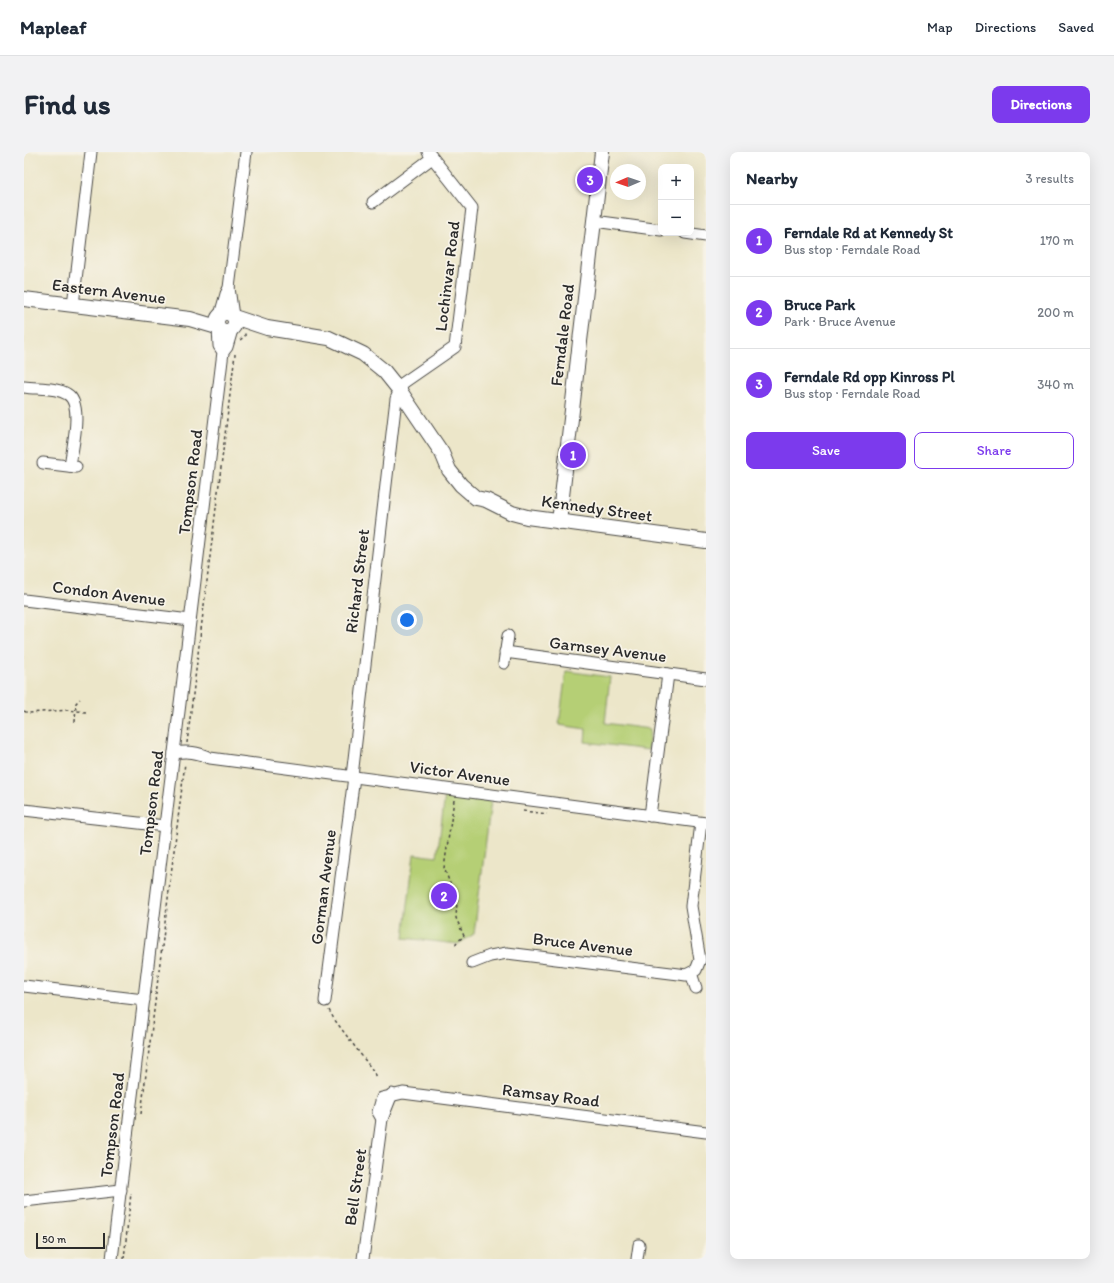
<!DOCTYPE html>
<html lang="en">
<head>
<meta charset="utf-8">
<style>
	body { margin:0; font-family:Itim,sans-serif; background:#f2f2f3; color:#1f2937 }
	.controls { position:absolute; right:12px; top:12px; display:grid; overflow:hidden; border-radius:8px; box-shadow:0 4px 16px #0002 }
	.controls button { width:36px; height:36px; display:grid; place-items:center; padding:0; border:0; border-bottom:1px solid #e0e1e3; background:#fff; color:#1f2937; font:20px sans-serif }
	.compass { position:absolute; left:586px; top:12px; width:36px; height:36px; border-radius:50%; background:#fff; box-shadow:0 4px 16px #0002; rotate:268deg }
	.scale { position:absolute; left:12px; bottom:10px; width:69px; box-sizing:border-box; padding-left:4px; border:2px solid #2b2b2b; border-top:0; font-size:11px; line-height:14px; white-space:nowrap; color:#2b2b2b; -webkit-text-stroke:3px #f7f3e8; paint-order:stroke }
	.you { position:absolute; left:383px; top:468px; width:14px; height:14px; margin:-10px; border:3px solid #fff; border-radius:50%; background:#1a73e8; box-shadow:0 0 0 6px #1a73e833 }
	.badge { display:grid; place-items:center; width:26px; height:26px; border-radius:50%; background:#7c3aed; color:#fff; font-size:13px; font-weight:700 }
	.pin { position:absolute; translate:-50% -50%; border:2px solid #fff; box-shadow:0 1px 4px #0006 }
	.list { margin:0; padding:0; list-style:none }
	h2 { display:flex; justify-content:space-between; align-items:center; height:52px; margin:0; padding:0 16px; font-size:17px }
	h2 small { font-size:13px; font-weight:400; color:#747a83 }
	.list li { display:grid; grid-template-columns:26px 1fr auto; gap:12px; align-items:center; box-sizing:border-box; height:72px; padding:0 16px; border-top:1px solid #e0e1e3 }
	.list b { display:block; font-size:15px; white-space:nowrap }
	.list p { margin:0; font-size:13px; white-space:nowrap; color:#747a83 }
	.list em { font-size:13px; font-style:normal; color:#747a83 }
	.actions { display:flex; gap:8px; padding:12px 16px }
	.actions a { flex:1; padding:9px 0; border:1px solid #7c3aed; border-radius:8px; text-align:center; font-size:14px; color:#7c3aed }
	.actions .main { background:#7c3aed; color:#fff }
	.map { position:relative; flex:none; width:682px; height:1107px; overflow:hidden; border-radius:8px }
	header { display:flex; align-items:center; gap:24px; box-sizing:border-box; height:56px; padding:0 20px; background:#fff; border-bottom:1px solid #e0e1e3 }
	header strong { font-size:19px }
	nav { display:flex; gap:22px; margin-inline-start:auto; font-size:14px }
	.intro { display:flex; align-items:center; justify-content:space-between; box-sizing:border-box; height:96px; padding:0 24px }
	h1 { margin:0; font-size:28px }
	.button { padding:10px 18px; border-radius:8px; background:#7c3aed; color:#fff; font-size:14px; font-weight:700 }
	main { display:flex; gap:24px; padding:0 24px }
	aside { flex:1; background:#fff; border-radius:8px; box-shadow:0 4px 16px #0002 }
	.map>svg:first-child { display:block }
</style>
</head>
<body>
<header>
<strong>Mapleaf</strong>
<nav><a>Map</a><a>Directions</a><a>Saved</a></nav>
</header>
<div class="intro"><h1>Find us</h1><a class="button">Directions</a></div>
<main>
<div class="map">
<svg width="682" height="1107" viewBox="0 0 682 1107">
	<rect width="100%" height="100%" fill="#f7f3e8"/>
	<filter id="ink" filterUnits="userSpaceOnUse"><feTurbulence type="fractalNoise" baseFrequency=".025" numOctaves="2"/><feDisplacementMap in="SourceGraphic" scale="8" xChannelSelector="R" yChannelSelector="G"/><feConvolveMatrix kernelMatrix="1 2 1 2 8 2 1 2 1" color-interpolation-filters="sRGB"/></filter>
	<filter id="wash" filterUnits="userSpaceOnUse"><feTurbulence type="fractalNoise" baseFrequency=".012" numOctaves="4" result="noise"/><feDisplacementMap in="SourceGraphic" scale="16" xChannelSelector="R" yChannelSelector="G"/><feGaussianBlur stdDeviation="0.9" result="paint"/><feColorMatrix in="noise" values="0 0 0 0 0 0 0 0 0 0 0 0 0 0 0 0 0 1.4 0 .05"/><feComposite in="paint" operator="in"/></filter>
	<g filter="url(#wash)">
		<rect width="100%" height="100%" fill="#ece6c9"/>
		<!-- green -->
		<g fill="#b5cf75" stroke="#707d50">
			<path d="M 542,519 L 586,525 L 581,571 L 626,577 L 624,598 L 561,590 L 562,577 L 535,573 Z"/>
			<path d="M 421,643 L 467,649 L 450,782 L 434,792 L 380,786 L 390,702 L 413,705 Z"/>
		</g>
	</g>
	<g filter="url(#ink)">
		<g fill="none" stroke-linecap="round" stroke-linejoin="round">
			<defs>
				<g id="minor">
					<path d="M 349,50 L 408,6"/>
					<path d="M 570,69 L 637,78"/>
					<path d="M 661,81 L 682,84"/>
					<path d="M 205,136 L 209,164"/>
					<path d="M 49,153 L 67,0"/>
					<path d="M 196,163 L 202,142 L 205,136 L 222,0"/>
					<path d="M 199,200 L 203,195 L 208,178"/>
					<path d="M 0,235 C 13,237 32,235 43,242 C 60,251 48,297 46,314"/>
					<path d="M 19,311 L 52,315"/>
					<path d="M 0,448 L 166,468"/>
					<path d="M 481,500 L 682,527"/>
					<path d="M 480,511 L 484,484"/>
					<path d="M 150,601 C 164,599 173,600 186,606 L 682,671"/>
					<path d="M 328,624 L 372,247 L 379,231 L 431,195 L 448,56 L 404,0"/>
					<path d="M 0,658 L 141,674"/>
					<path d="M 626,664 L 644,522"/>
					<path d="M 448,811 L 466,804 L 483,801 L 655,822 L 662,823 L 672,818 L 676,808 L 667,754 L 677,671"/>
					<path d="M 667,821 L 672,836"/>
					<path d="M 0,834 L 120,848"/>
					<path d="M 301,849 L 330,625"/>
					<path d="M 358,967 L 354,960 L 358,946 L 379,941 L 682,980"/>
					<path d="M 0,1049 L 97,1038"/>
					<path d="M 88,1107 L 199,200 L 195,194 L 194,176"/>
					<path d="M 339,1107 L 358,967 L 368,942"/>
					<path d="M 613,1107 L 615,1093"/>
				</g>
				<g id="tertiary">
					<path d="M 0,147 L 166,167 L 193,175"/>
					<circle cx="202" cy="170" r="9"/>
					<path d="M 210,165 L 243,176 L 305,186 L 339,202 L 360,219 L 376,239 L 418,301 L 425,318 L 437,333 L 452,346 L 462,348 L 488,361 L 503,365 L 682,389"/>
					<path d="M 535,370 L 578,0"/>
				</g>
			</defs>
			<!-- minor casing -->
			<use href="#minor" stroke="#484743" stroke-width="13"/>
			<!-- tertiary casing -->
			<use href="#tertiary" stroke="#484743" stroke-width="16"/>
			<!-- path -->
			<g stroke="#484743" stroke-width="1.5" stroke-dasharray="3 3" stroke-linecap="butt">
				<path d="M 216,188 L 221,184 L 221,180"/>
				<path d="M 0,559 L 4,561 L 44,558 L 62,560"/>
				<path d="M 51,570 L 52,551 L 56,547"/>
				<path d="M 163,591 L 211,202"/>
				<path d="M 430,648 L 420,716 L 433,749 L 432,766 L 440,784 L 432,791 L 432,794"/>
				<path d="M 499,659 L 523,662"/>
				<path d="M 305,858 L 310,867 L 350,920 L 352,927"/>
				<path d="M 117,962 L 161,611"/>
				<path d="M 100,1107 L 107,1041"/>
			</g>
			<!-- minor -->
			<use href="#minor" stroke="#fff" stroke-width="11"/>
			<!-- tertiary -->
			<use href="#tertiary" stroke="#fff" stroke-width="14"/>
		</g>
	</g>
	<g text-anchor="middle" stroke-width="3.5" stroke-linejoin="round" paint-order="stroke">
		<!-- street labels -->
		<g font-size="17" fill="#2b2b2b" stroke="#f7f3e8">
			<text transform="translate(423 124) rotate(-83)" y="6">Lochinvar Road</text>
			<text transform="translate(85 139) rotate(7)" y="6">Eastern Avenue</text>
			<text transform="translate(538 183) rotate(-83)" y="6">Ferndale Road</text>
			<text transform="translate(166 330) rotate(-83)" y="6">Tompson Road</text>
			<text transform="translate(573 356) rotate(8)" y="6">Kennedy Street</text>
			<text transform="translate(333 429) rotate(-83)" y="6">Richard Street</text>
			<text transform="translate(85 441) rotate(7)" y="6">Condon Avenue</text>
			<text transform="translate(584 497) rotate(7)" y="6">Garnsey Avenue</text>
			<text transform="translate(436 621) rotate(8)" y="6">Victor Avenue</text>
			<text transform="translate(127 651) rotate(-83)" y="6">Tompson Road</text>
			<text transform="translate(299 735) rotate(-83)" y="6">Gorman Avenue</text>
			<text transform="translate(559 792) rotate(7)" y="6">Bruce Avenue</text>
			<text transform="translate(527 943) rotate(7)" y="6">Ramsay Road</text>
			<text transform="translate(88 973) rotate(-83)" y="6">Tompson Road</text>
			<text transform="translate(331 1035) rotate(-82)" y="6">Bell Street</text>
		</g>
	</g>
</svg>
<div class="controls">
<button>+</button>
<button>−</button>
</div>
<svg class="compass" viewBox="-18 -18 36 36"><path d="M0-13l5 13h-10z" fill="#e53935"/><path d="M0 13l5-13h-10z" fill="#747a83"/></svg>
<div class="scale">50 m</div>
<div class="you"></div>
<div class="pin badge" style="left:549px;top:303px">1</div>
<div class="pin badge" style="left:420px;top:744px">2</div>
<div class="pin badge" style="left:566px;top:28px">3</div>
</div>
<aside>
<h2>Nearby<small>3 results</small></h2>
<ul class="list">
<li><span class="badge">1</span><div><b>Ferndale Rd at Kennedy St</b><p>Bus stop · Ferndale Road</p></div><em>170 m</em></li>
<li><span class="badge">2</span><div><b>Bruce Park</b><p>Park · Bruce Avenue</p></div><em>200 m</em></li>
<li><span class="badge">3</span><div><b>Ferndale Rd opp Kinross Pl</b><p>Bus stop · Ferndale Road</p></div><em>340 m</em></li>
</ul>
<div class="actions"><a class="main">Save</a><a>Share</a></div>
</aside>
</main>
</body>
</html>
